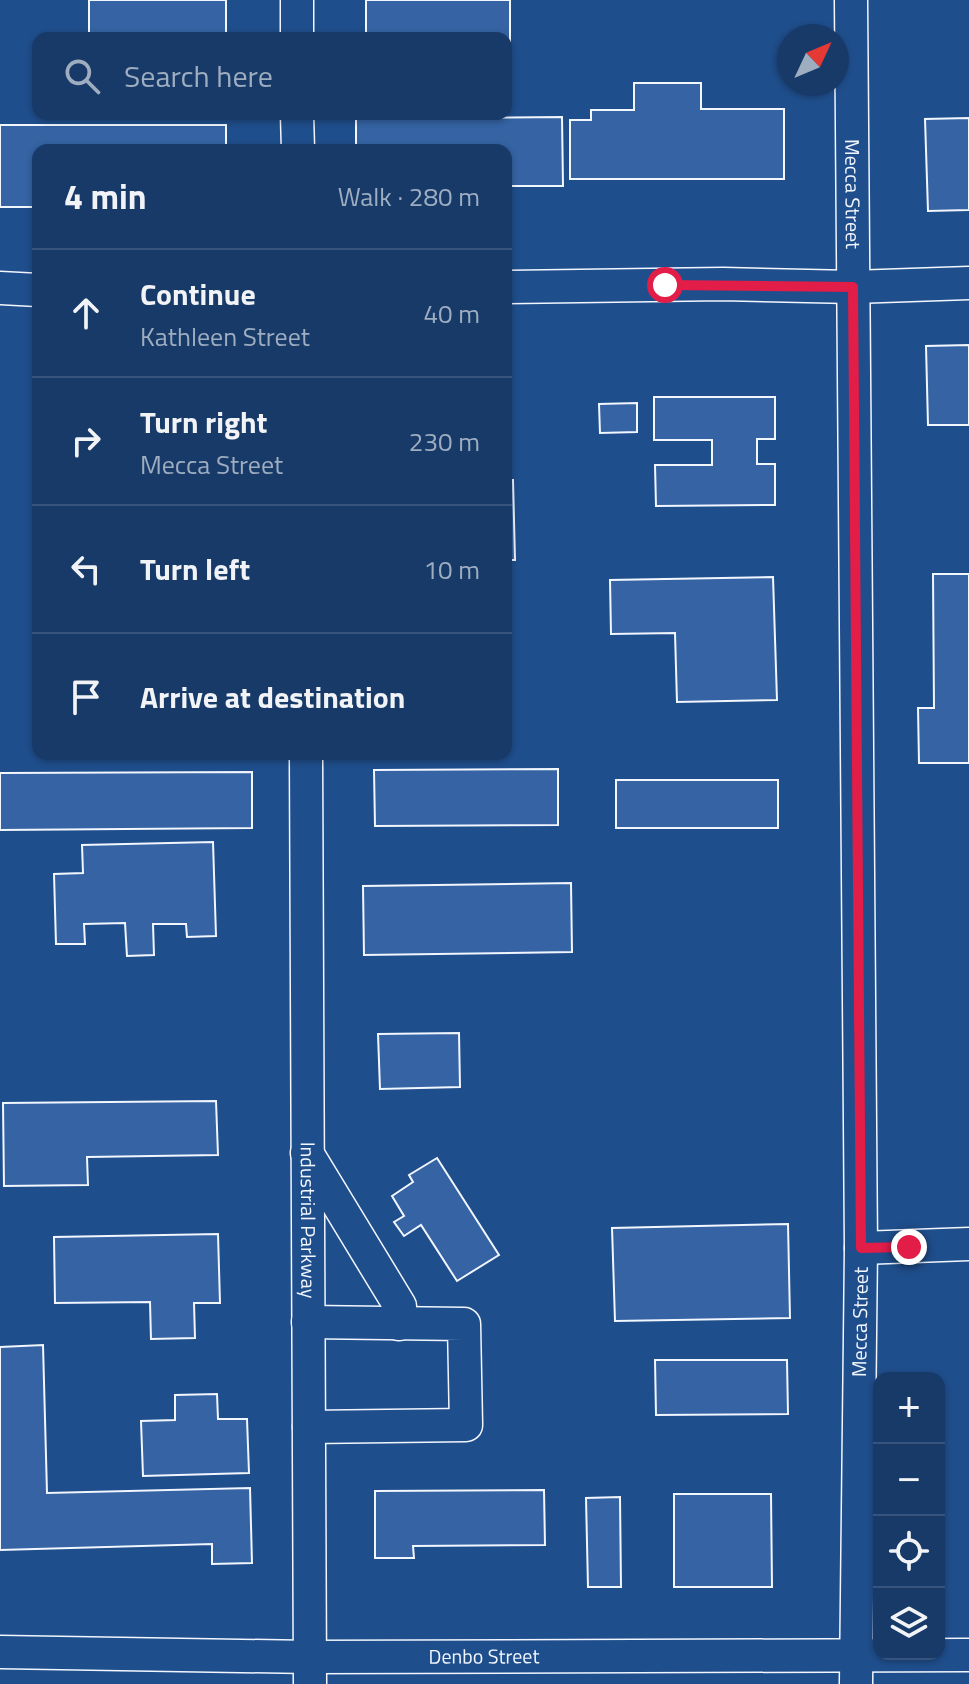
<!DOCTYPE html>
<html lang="en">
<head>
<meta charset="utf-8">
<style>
	body { margin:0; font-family:"Titillium Web",sans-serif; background:#20416f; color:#f1f3f6 }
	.controls { position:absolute; right:24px; bottom:24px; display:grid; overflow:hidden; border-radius:16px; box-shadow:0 2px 6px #0004 }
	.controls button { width:72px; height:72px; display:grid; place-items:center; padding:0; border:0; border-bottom:2px solid #36547d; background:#173a69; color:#f1f3f6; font:40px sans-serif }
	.compass { position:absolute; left:777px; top:24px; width:72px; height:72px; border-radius:50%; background:#173a69; box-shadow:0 2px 6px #0004; rotate:46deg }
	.stop { position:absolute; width:24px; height:24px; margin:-18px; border:6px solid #e11d48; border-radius:50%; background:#fff }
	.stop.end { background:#e11d48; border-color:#fff; box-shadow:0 2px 8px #0008 }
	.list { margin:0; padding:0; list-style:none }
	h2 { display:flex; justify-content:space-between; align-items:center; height:104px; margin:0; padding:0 32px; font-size:34px }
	h2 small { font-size:26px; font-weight:400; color:#9eadc0 }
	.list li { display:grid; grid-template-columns:52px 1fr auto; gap:24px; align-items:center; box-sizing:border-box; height:128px; padding:0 32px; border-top:2px solid #36547d }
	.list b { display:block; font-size:30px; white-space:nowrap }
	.list p { margin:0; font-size:26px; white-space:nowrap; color:#9eadc0 }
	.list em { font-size:26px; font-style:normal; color:#9eadc0 }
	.icon { flex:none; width:44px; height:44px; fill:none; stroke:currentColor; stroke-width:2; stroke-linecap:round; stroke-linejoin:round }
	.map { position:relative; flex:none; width:969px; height:1684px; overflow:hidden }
	.search { position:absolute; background:#173a69; box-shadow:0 2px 6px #0004; left:32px; top:32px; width:480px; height:88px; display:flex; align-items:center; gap:20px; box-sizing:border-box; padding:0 28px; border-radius:16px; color:#9eadc0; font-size:30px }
	.panel { position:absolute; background:#173a69; box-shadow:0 2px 6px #0004; left:32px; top:144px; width:480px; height:616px; border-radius:16px }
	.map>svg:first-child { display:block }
</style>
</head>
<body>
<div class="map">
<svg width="969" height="1684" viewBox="0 0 969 1684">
	<rect width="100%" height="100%" fill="#1f4e8c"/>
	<!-- building -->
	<g fill="#3563a3" stroke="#f2f6ff" stroke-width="2">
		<rect x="89" y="0" width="137" height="35"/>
		<path d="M 366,0 L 510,0 L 510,45 L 506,45 L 506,38 L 366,38 Z"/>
		<path d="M 634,83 L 701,83 L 701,109 L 784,109 L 784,179 L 570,179 L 570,120 L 591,120 L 591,110 L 634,110 Z"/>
		<path d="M 562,117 L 563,186 L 506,186 L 506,150 L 356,150 L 356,119 Z"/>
		<path d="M 969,118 L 969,210 L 928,211 L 925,119 Z"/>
		<path d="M 0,125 L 226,125 L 226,150 L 38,150 L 38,207 L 0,207 Z"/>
		<path d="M 969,345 L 969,425 L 928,425 L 926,346 Z"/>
		<path d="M 654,397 L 775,397 L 775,439 L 757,439 L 757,464 L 775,464 L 775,505 L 656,506 L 655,465 L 712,465 L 712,440 L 654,440 Z"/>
		<path d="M 637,403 L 637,432 L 600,433 L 599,404 Z"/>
		<path d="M 506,480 L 513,480 L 515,560 L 506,560 Z"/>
		<path d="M 933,574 L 969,574 L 969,763 L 919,763 L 918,708 L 934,708 Z"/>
		<path d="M 773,577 L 777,700 L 677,702 L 675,633 L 611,634 L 610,580 Z"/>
		<path d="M 558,769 L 558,825 L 375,826 L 374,770 Z"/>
		<path d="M 252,772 L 252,828 L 0,830 L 0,773 Z"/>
		<rect x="616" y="780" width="162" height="48"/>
		<path d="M 213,842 L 216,936 L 187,937 L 186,924 L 153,924 L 154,955 L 127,956 L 125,923 L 84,924 L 85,944 L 56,944 L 54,874 L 83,873 L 82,845 Z"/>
		<path d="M 571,883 L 572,952 L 364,955 L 363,886 Z"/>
		<path d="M 459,1033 L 460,1087 L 380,1089 L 378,1034 Z"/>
		<path d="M 216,1101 L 218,1155 L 87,1157 L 88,1185 L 4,1186 L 3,1103 Z"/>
		<path d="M 437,1158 L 499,1255 L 457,1281 L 421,1225 L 404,1236 L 394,1222 L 404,1216 L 392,1196 L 413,1182 L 409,1175 Z"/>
		<path d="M 788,1224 L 790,1318 L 615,1321 L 612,1228 Z"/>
		<path d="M 218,1234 L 220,1303 L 194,1303 L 195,1338 L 151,1339 L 150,1302 L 55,1303 L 54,1237 Z"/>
		<path d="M 43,1345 L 47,1493 L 250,1488 L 252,1563 L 212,1564 L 212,1544 L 0,1550 L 0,1347 Z"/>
		<path d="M 655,1360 L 787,1360 L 788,1414 L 656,1415 Z"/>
		<path d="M 217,1394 L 218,1419 L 247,1419 L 249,1473 L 143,1476 L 141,1421 L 175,1420 L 175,1395 Z"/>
		<path d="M 544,1490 L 545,1545 L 413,1546 L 414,1558 L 375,1558 L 375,1491 Z"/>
		<path d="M 674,1494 L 771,1494 L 772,1587 L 674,1587 Z"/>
		<path d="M 620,1497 L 621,1587 L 588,1587 L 586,1498 Z"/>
	</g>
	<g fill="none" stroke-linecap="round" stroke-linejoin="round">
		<defs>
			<g id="minor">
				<path d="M 297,0 L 297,38"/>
				<path id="s1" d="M 851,0 L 861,1248 L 856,1684"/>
				<path d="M 297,114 L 298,150"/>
				<path d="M 506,287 L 723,284 L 853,287 L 969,283"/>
				<path d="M 0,288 L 38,290"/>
				<path id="s2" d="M 306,754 L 310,1684"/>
				<path d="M 307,1153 L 400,1306 L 399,1324"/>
				<path d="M 861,1248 L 969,1244"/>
				<path d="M 308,1322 L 464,1324 L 466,1425 L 309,1427"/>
				<path id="s3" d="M 0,1652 L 310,1657 L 969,1655"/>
			</g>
		</defs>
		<!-- minor casing -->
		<use href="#minor" stroke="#f2f6ff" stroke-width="35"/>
		<!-- minor -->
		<use href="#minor" stroke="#1f4e8c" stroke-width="32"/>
	</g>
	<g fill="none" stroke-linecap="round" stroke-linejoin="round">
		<!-- route -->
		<path stroke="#e11d48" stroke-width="10" d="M 665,285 L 853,287 L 861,1248 L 909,1247"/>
	</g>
	<g text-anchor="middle" stroke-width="6" stroke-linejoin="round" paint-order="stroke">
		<!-- street labels -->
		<g font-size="20" fill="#f2f6ff" stroke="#1f4e8c">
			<text dy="7" stroke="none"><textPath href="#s1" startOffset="194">Mecca Street</textPath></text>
			<text dy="7" stroke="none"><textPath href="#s2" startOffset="466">Industrial Parkway</textPath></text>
			<text transform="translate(860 1322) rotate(-89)" y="7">Mecca Street</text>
			<text dy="7" stroke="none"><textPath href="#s3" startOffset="484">Denbo Street</textPath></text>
		</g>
	</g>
</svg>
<div class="controls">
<button>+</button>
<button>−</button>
<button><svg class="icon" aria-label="locate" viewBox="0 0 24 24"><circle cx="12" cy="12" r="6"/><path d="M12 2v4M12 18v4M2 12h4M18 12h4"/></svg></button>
<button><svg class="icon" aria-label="layers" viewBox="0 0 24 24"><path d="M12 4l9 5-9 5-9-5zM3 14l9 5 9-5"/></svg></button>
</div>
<svg class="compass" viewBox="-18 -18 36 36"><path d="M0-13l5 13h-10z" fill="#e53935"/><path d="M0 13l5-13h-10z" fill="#9eadc0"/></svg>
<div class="stop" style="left:665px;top:285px"></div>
<div class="stop end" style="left:909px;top:1247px"></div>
<div class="search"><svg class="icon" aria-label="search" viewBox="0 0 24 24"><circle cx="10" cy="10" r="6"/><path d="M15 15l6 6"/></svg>Search here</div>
<section class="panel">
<h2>4 min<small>Walk · 280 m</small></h2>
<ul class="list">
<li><svg class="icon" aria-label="ahead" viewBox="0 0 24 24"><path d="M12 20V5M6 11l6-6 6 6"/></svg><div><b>Continue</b><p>Kathleen Street</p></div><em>40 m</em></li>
<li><svg class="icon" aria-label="right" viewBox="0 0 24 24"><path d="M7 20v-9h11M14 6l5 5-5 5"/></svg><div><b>Turn right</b><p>Mecca Street</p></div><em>230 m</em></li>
<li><svg class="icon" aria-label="left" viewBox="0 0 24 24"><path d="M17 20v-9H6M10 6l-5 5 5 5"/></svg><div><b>Turn left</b></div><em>10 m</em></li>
<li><svg class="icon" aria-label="arrive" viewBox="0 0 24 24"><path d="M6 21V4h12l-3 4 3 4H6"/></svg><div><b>Arrive at destination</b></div></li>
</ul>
</section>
</div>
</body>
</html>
